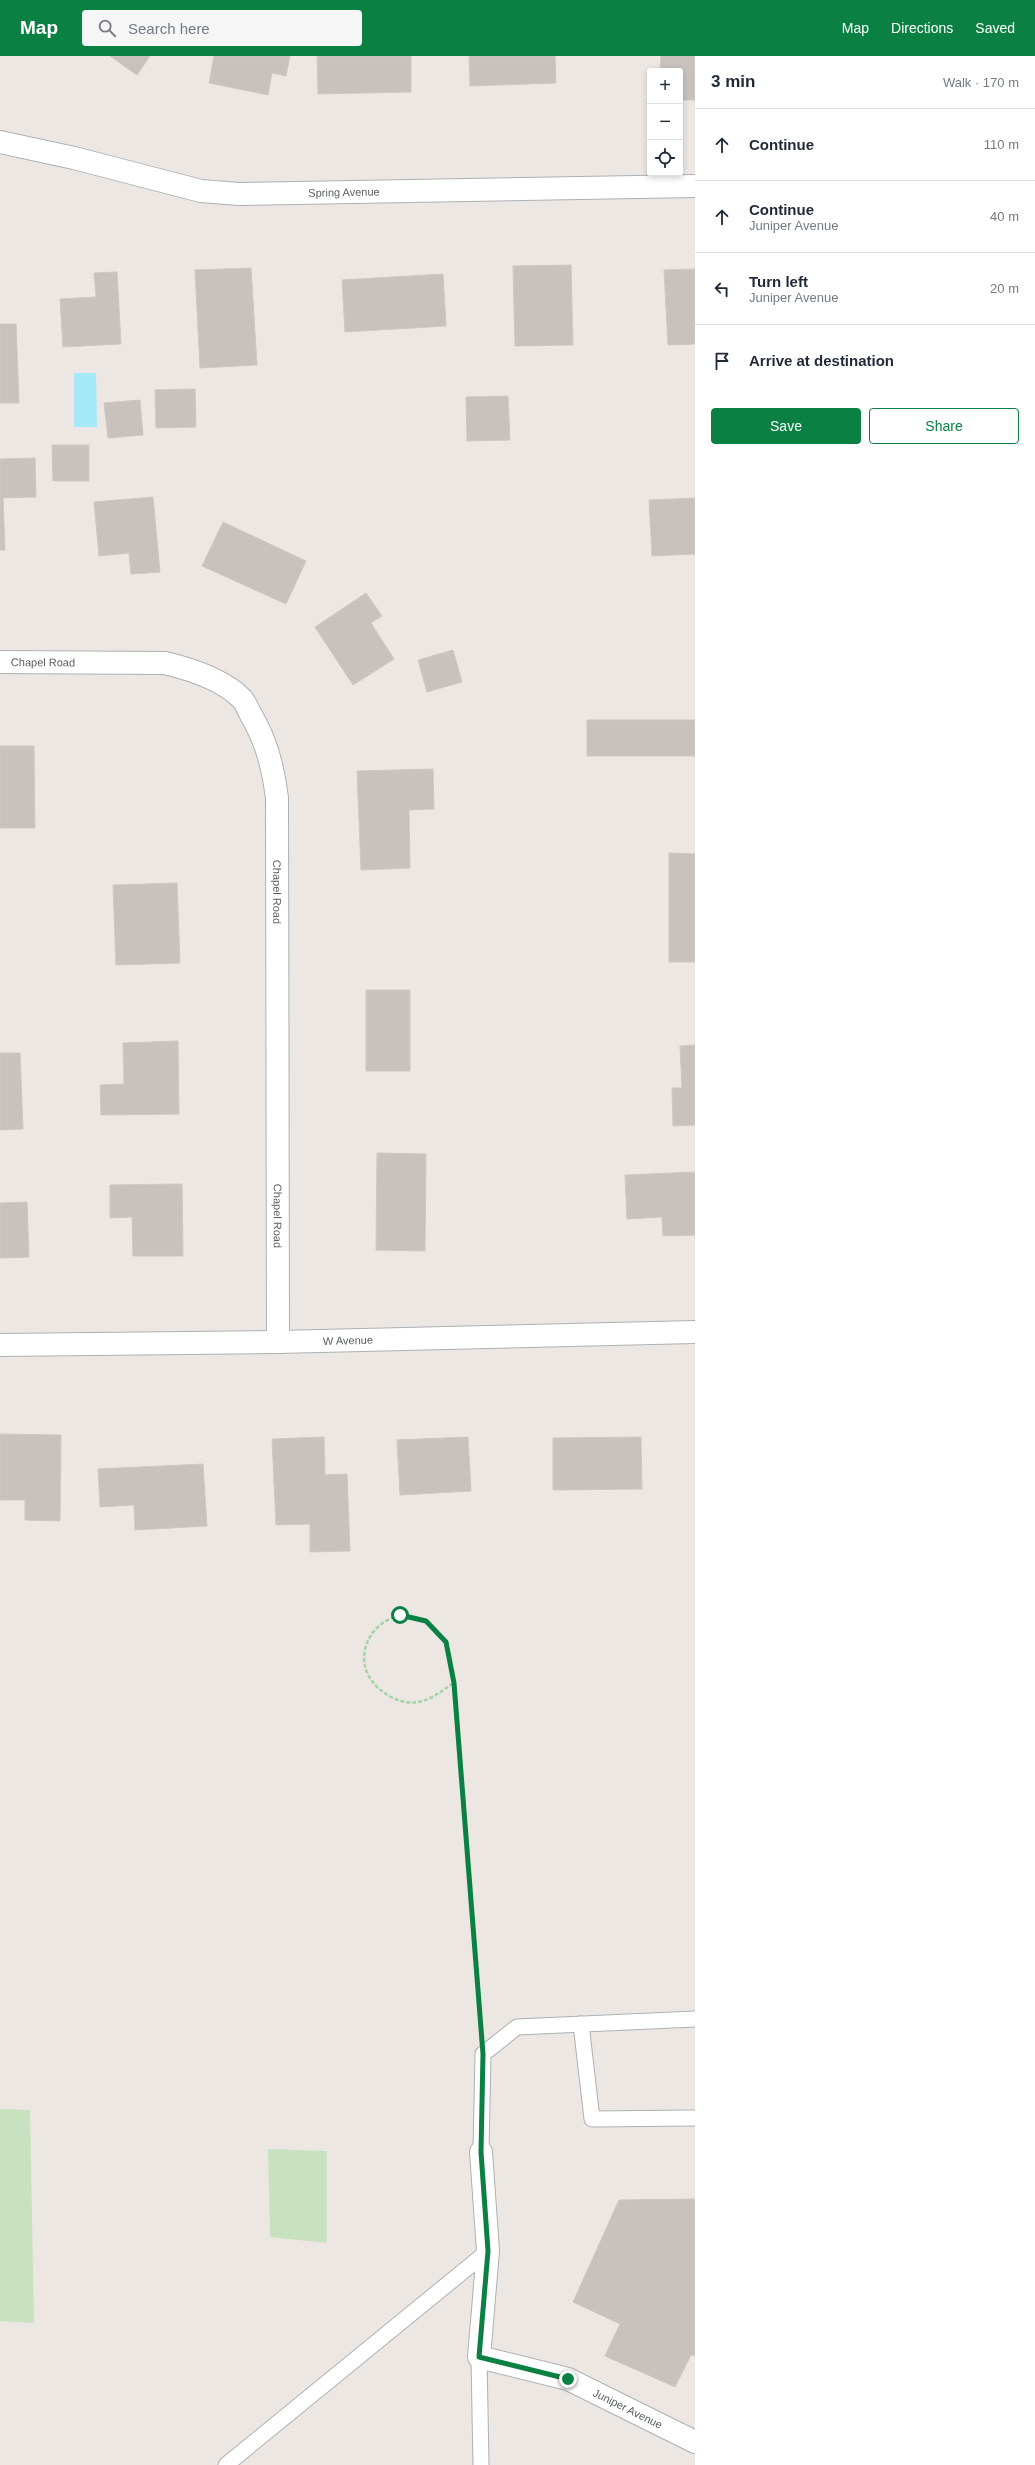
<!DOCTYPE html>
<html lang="en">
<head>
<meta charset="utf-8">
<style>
	body { margin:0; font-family:Helvetica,sans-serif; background:#f6f6f7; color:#1f2937 }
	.controls { position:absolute; right:12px; top:12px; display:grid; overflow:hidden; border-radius:4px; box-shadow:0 2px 6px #0003 }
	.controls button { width:36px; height:36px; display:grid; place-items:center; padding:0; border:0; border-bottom:1px solid #e0e1e3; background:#fff; color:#1f2937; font:20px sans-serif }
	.stop { position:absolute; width:12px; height:12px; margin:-9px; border:3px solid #0b8043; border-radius:50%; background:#fff }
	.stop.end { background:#0b8043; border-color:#fff; box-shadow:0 1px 4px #0008 }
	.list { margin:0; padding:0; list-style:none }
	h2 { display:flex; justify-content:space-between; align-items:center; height:52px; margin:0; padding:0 16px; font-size:17px }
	h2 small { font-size:13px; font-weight:400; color:#747a83 }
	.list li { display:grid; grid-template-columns:26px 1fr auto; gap:12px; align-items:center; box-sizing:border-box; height:72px; padding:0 16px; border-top:1px solid #e0e1e3 }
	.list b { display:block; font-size:15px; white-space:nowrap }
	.list p { margin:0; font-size:13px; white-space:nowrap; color:#747a83 }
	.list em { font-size:13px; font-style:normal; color:#747a83 }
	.actions { display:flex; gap:8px; padding:12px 16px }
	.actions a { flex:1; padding:9px 0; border:1px solid #0b8043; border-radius:4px; text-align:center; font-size:14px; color:#0b8043 }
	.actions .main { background:#0b8043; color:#fff }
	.icon { flex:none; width:22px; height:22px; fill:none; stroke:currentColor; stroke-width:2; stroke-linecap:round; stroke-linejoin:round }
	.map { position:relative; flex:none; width:695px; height:2409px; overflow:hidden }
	header { display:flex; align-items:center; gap:24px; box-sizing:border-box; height:56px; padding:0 20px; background:#0b8043; color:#fff }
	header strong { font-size:19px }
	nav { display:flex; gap:22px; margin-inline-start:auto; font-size:14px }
	.search { width:280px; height:36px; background:#f6f6f7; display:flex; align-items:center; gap:10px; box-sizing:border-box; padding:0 14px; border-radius:4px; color:#747a83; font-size:15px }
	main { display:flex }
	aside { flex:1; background:#fff }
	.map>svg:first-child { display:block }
</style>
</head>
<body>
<header>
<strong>Map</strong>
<div class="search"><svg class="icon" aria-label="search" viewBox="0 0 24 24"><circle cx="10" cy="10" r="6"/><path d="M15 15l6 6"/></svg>Search here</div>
<nav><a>Map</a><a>Directions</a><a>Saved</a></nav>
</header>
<main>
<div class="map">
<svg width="695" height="2409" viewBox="0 0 695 2409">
	<rect width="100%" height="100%" fill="#ece7e2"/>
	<!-- green -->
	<g fill="#c8e2c0">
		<path d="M 0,2053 L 30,2054 L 34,2267 L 0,2265 Z"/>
		<path d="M 268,2093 L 327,2095 L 327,2187 L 270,2181 Z"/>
	</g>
	<!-- water -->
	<path fill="#a5e8f8" d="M 74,317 L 96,317 L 97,371 L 74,371 Z"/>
	<!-- building -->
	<g fill="#c7c2be" stroke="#d0c7c1">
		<path d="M 110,0 L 150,0 L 137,19 Z"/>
		<path d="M 214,0 L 290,0 L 286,20 L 272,17 L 268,39 L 209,27 Z"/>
		<path d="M 317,0 L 411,0 L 411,36 L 318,38 Z"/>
		<path d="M 469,0 L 555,0 L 556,27 L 470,30 Z"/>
		<path d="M 661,0 L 695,0 L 695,44 L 680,44 L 680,15 L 660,15 Z"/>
		<path d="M 571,209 L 573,289 L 515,290 L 513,210 Z"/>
		<path d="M 251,212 L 257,309 L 200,312 L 195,214 Z"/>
		<path d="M 695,213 L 695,288 L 668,289 L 664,214 Z"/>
		<path d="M 117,216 L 121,288 L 63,291 L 60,243 L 96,241 L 94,217 Z"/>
		<path d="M 443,218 L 446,270 L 345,276 L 342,224 Z"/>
		<path d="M 0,268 L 16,268 L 19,347 L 0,347 Z"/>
		<path d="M 195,333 L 196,371 L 156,372 L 155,334 Z"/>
		<path d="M 508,340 L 510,384 L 467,385 L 466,341 Z"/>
		<path d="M 140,344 L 143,379 L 108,382 L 104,347 Z"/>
		<path d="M 52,389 L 89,389 L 89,425 L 53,425 Z"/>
		<path d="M 35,402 L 36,441 L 3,442 L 5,494 L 0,494 L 0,403 Z"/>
		<path d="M 153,441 L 160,516 L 131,518 L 129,497 L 99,500 L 94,446 Z"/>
		<path d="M 695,442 L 695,498 L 652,500 L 649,444 Z"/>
		<path d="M 223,466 L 306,505 L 286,548 L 202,510 Z"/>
		<path d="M 366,537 L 382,560 L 371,567 L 394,603 L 353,629 L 315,571 Z"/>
		<path d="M 453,594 L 462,626 L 427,636 L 418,604 Z"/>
		<rect x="587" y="664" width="108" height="36"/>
		<path d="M 0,690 L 34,690 L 35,772 L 0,772 Z"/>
		<path d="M 433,713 L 434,753 L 409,754 L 410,812 L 361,814 L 357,715 Z"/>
		<path d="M 669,797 L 695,798 L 695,906 L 669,906 Z"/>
		<path d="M 177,827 L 180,907 L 116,909 L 113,829 Z"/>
		<rect x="366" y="934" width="44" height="81"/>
		<path d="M 178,985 L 179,1058 L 101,1059 L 100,1029 L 124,1028 L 123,987 Z"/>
		<path d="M 695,989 L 695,1069 L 673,1070 L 672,1032 L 682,1032 L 680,990 Z"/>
		<path d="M 0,997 L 20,997 L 23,1073 L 0,1074 Z"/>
		<path d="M 377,1097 L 426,1098 L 425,1195 L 376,1194 Z"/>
		<path d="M 695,1116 L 695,1179 L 663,1180 L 662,1161 L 627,1163 L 625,1119 Z"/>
		<path d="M 182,1128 L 183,1200 L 133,1200 L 132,1161 L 110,1162 L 110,1129 Z"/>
		<path d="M 27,1146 L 29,1201 L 0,1202 L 0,1147 Z"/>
		<path d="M 0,1378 L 61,1379 L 60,1465 L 25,1464 L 25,1444 L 0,1444 Z"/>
		<path d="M 324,1381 L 325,1419 L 347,1418 L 350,1495 L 310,1496 L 310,1468 L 276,1469 L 272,1383 Z"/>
		<path d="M 468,1381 L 471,1435 L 400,1439 L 397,1384 Z"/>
		<path d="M 641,1381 L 642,1433 L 553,1434 L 553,1382 Z"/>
		<path d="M 203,1408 L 207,1470 L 135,1474 L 134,1449 L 100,1451 L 98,1413 Z"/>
		<path d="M 695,2143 L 695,2300 L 691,2299 L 675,2331 L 605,2300 L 620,2268 L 573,2246 L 619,2144 Z"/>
	</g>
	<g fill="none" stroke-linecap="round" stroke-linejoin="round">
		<defs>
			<g id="service">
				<path d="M 581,1968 L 592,2063 L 695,2062"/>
				<path d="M 481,2096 L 483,1998 L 517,1971 L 695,1963"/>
				<path d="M 479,2301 L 481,2409"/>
				<path d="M 226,2409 L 488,2195"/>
			</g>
			<g id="minor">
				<path id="s1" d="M 0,86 L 74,102 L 201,135 L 239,138 L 695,130"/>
				<path id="s2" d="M 0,606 L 165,607 C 190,613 224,624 242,643 C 246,647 248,654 251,659 C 267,686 273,712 277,742 L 278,1286"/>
				<path id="s3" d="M 0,1289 L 278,1286 L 695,1276"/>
				<path id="s4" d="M 481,2096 L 488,2195 L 479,2301 L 568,2323 L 695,2386"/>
			</g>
		</defs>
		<!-- service casing -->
		<use href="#service" stroke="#adb1b3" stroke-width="17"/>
		<!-- minor casing -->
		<use href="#minor" stroke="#adb1b3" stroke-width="24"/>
		<!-- path -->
		<path stroke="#a4d3a5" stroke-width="2.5" stroke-dasharray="4 2" stroke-linecap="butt" d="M 453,1627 C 433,1642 416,1654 391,1641 C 323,1603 400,1517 445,1585 C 451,1595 451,1615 453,1627 L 481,1966"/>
		<!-- service -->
		<use href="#service" stroke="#fff" stroke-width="15"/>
		<!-- minor -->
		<use href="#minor" stroke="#fff" stroke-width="22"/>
	</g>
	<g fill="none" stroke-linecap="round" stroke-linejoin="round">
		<!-- route -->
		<path stroke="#0b8043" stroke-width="5" d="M 400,1559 L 426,1565 L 446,1586 L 454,1627 L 483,1998 L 481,2096 L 488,2195 L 479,2301 L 568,2323"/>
	</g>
	<g text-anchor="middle" stroke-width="3" stroke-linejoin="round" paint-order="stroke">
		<!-- street labels -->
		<g font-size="11" fill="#5a5f61" stroke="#fff">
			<text dy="4" stroke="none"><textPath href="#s1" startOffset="350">Spring Avenue</textPath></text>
			<text dy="4" stroke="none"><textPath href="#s2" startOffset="43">Chapel Road</textPath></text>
			<text dy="4" stroke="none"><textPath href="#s2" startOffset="451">Chapel Road</textPath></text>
			<text dy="4" stroke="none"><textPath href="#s2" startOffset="775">Chapel Road</textPath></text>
			<text dy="4" stroke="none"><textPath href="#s3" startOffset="348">W Avenue</textPath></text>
			<text dy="4" stroke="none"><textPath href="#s4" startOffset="364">Juniper Avenue</textPath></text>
		</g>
	</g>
</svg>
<div class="controls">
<button>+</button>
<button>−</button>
<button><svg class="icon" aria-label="locate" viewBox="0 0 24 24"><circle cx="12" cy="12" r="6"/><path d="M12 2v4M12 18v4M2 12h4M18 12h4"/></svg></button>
</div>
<div class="stop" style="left:400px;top:1559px"></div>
<div class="stop end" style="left:568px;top:2323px"></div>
</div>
<aside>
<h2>3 min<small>Walk · 170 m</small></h2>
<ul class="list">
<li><svg class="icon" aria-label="ahead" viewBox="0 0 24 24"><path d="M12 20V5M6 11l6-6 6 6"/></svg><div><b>Continue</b></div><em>110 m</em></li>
<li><svg class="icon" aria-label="ahead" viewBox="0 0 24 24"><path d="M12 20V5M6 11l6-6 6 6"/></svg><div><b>Continue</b><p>Juniper Avenue</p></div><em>40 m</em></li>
<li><svg class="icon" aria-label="left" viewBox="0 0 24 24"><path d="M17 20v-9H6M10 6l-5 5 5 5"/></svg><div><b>Turn left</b><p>Juniper Avenue</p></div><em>20 m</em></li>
<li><svg class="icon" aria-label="arrive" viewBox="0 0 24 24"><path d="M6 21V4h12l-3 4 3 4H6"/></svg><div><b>Arrive at destination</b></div></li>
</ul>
<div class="actions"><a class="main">Save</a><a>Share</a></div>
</aside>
</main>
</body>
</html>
